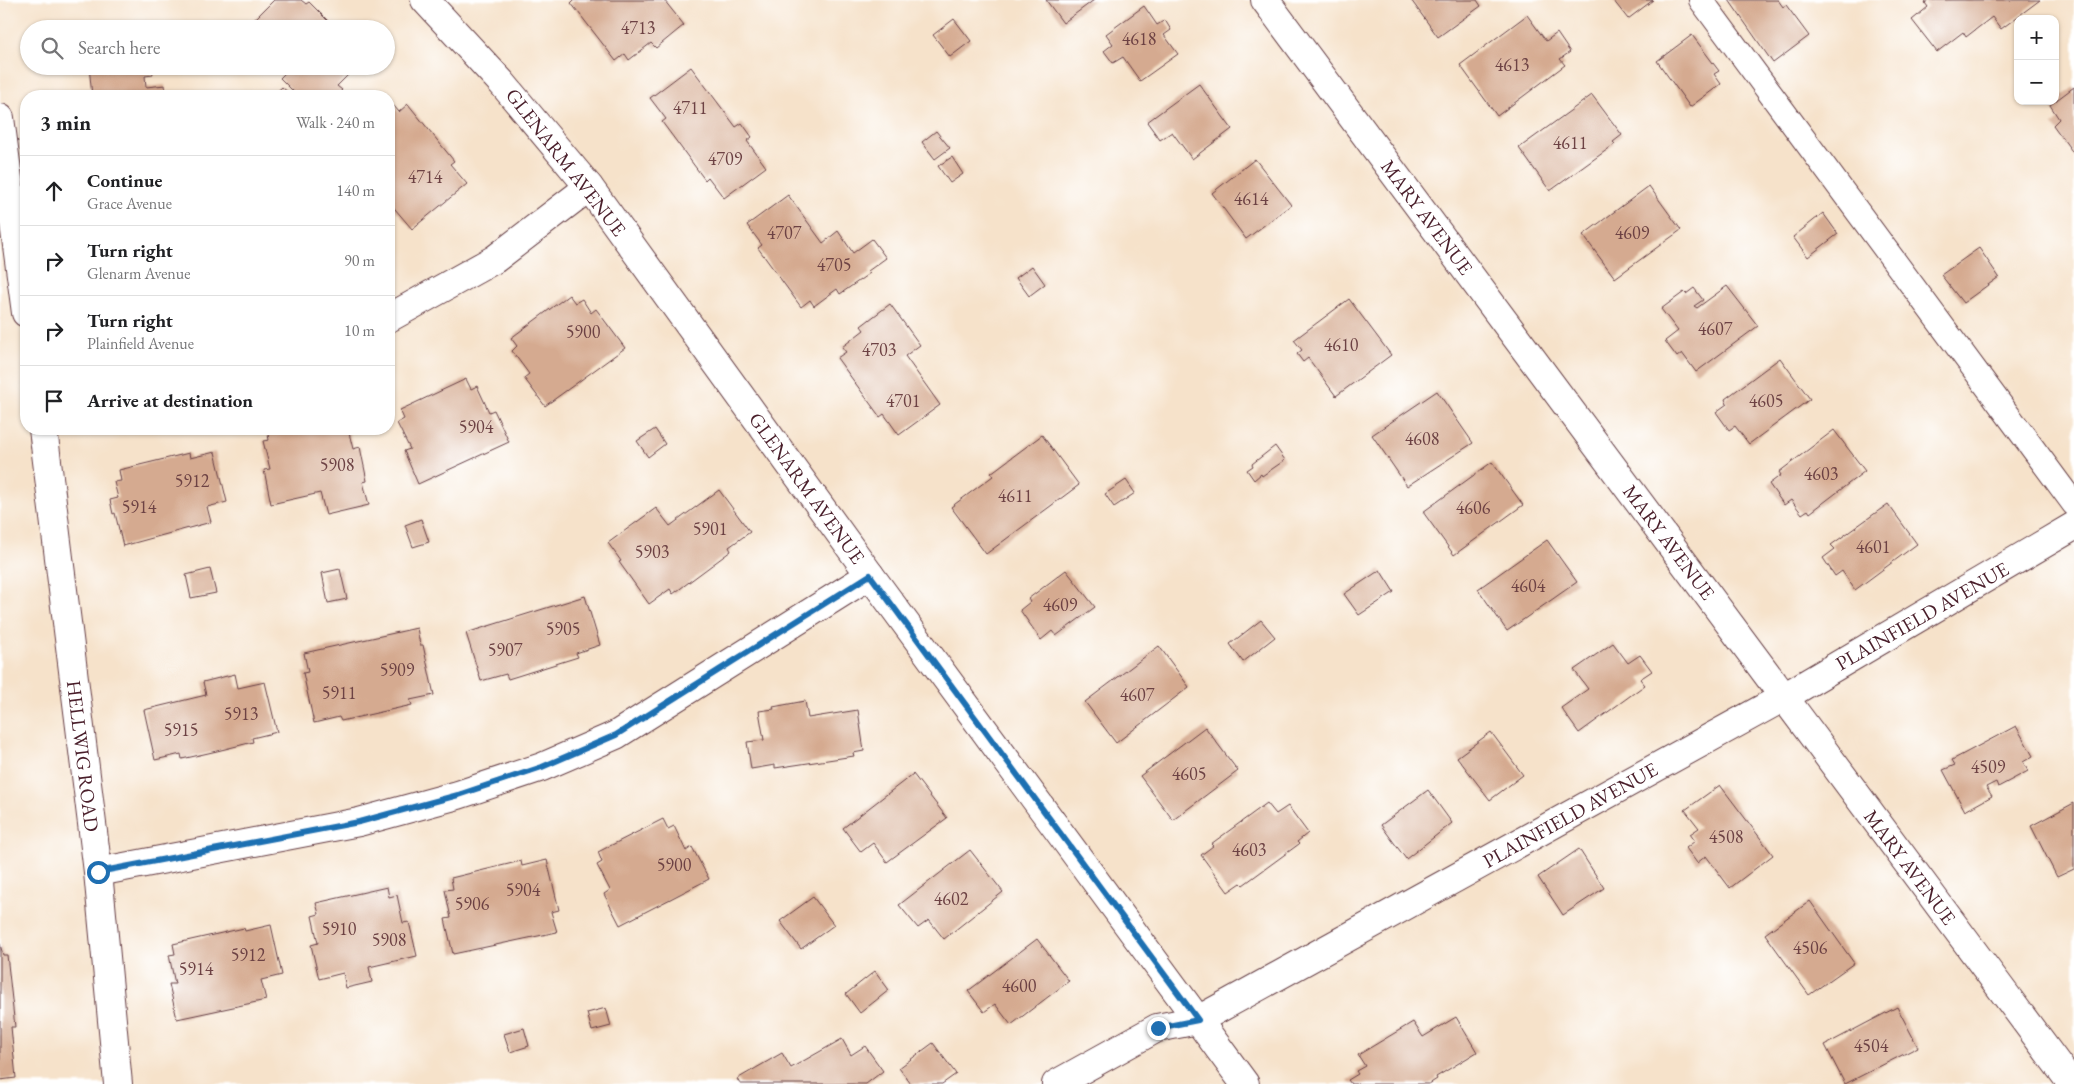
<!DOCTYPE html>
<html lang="en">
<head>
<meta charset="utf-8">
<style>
	body { margin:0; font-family:"EB Garamond",serif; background:#f2f2f2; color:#202124 }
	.controls { position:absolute; right:15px; top:15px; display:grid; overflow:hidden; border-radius:10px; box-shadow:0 1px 4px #0004 }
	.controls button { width:45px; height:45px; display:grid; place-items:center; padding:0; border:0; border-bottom:1px solid #e0e0e0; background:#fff; color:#202124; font:25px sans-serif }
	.stop { position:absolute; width:15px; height:15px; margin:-11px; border:4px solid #1f6fb2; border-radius:50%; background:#fff }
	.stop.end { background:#1f6fb2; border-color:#fff; box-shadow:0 1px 5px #0008 }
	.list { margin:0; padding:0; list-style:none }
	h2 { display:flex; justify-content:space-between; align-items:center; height:65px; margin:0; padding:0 20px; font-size:21px }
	h2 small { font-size:16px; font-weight:400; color:#757577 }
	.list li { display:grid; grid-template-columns:32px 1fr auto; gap:15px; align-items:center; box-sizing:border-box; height:70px; padding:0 20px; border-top:1px solid #e0e0e0 }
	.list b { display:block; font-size:19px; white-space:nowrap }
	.list p { margin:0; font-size:16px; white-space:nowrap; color:#757577 }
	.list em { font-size:16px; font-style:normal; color:#757577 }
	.icon { flex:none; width:28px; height:28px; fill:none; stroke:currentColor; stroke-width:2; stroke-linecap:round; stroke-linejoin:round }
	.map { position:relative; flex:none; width:2074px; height:1084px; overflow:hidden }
	.search { position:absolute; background:#fff; box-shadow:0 1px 4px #0004; left:20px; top:20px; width:375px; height:55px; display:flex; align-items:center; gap:12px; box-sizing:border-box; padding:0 18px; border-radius:28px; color:#757577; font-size:19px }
	.panel { position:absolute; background:#fff; box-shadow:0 1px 4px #0004; left:20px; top:90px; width:375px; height:345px; border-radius:20px }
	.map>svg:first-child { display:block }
</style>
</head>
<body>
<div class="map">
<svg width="2074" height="1084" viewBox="0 0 2074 1084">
	<rect width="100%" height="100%" fill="#fff"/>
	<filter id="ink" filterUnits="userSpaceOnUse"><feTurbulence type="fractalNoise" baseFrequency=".02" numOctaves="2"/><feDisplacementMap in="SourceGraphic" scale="10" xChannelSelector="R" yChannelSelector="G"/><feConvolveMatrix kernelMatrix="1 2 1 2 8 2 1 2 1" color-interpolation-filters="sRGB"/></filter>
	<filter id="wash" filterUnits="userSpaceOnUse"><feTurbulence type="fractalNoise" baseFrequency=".0096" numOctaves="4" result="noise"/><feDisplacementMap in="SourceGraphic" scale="20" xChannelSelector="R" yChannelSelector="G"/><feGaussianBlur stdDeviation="1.12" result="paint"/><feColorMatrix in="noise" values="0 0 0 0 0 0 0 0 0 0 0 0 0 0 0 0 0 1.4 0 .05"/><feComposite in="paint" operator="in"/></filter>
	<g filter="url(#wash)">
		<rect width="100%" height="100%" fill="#f6e2ca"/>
		<g id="blocks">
			<!-- building -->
			<g fill="#d5aa90">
				<path d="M 274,0 L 301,0 L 306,4 L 309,2 L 336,29 L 257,29 L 251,23 Z"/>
				<path d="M 574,0 L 664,0 L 684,25 L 656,48 L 651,43 L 629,60 L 625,54 L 616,61 L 571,3 Z"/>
				<path d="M 1046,0 L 1094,0 L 1063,23 Z"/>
				<path d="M 1411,0 L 1477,0 L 1481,6 L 1438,37 Z"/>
				<path d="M 1613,0 L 1653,0 L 1628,19 Z"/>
				<path d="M 1729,0 L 1778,0 L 1783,7 L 1786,5 L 1809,36 L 1773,63 Z"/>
				<path d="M 1929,0 L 2040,0 L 2001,29 L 1992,17 L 1966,37 L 1963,32 L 1937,52 L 1912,20 L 1928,7 L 1925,3 Z"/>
				<path d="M 1144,6 L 1157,25 L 1165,20 L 1171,30 L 1164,35 L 1178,54 L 1140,81 L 1123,57 L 1113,63 L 1104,51 L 1113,44 L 1106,34 Z"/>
				<path d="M 1527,15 L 1546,41 L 1557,33 L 1570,52 L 1560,59 L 1565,65 L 1497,116 L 1460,65 Z"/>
				<path d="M 954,19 L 971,41 L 950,57 L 933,35 Z"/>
				<path d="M 1692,35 L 1719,71 L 1714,74 L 1721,84 L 1690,107 L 1657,61 Z"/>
				<path d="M 89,66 L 152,66 L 153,75 L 145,76 L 146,87 L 165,85 L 166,96 L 92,96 Z"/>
				<path d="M 292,66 L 357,66 L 337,86 L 342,90 L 336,96 L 298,96 L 280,78 Z"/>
				<path d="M 691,67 L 736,127 L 742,123 L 752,137 L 747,141 L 766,167 L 724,198 L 708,177 L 705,180 L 662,122 L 666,119 L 650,98 Z"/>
				<path d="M 1199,84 L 1232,129 L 1192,159 L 1172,132 L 1160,140 L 1147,122 Z"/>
				<path d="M 282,87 L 292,96 L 272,96 Z"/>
				<path d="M 2074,87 L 2074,154 L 2053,125 L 2059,119 L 2050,105 Z"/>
				<path d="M 1592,95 L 1622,135 L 1613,142 L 1615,144 L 1550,191 L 1519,148 Z"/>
				<path d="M 408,104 L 454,161 L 450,164 L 467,184 L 412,229 L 389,202 L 389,111 L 394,106 L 399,112 Z"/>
				<path d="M 936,131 L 950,148 L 935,159 L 922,142 Z"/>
				<path d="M 952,157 L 963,174 L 950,183 L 938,166 Z"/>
				<path d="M 1255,159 L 1291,205 L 1246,239 L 1212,193 Z"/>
				<path d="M 1649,186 L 1681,230 L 1615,278 L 1583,235 Z"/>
				<path d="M 788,195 L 823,243 L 838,231 L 853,253 L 872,239 L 886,258 L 868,271 L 870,273 L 840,294 L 837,289 L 814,306 L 810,300 L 801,307 L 758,248 L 762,245 L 747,225 Z"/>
				<path d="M 1823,213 L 1838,234 L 1808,257 L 1793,237 Z"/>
				<path d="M 1979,248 L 1999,277 L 1963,303 L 1941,275 Z"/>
				<path d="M 1032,266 L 1045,284 L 1029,296 L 1016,278 Z"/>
				<path d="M 1727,286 L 1758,326 L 1696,372 L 1682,353 L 1677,357 L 1665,341 L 1678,331 L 1661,309 L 1684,292 L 1686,294 L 1694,288 L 1703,300 L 1694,306 L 1697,308 Z"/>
				<path d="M 569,295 L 575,303 L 582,299 L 591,313 L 596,309 L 625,348 L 545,406 L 524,378 L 529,374 L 512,351 L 517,346 L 511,338 Z"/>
				<path d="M 1349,299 L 1391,355 L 1336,396 L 1308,358 L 1303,362 L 1297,354 L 1302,350 L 1294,340 Z"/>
				<path d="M 890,304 L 920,345 L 905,356 L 940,405 L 899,435 L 884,414 L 880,417 L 837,358 L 846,352 L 842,347 L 864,330 L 861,326 Z"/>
				<path d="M 1780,358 L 1810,399 L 1749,444 L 1735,426 L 1729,430 L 1716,412 L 1727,404 L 1725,399 Z"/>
				<path d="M 466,379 L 471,389 L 477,386 L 489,412 L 494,410 L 509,442 L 418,484 L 404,451 L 410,449 L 397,423 L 404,419 L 400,410 Z"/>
				<path d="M 1437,391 L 1473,443 L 1407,486 L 1372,435 Z"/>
				<path d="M 267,429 L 348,429 L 353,449 L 360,447 L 367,481 L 363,482 L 369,505 L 326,515 L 320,493 L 271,504 L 264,470 L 270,469 L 263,441 L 269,440 Z"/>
				<path d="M 655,429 L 665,444 L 648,457 L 637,441 Z"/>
				<path d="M 1834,430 L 1865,471 L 1810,513 L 1808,510 L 1802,514 L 1791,500 L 1784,505 L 1769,484 L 1781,475 L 1779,472 Z"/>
				<path d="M 1042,435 L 1079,485 L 986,554 L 951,507 L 993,476 L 991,473 Z"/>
				<path d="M 1275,446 L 1285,460 L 1262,476 L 1261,474 L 1254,480 L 1247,470 L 1253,466 L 1252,464 Z"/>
				<path d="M 215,452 L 227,502 L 207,507 L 211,522 L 123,546 L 115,513 L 113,514 L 110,500 L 118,498 L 114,482 L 121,481 L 119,470 L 189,453 L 190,458 Z"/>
				<path d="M 1492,462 L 1523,505 L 1454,555 L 1423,512 Z"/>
				<path d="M 1126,480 L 1135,493 L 1114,507 L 1105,494 Z"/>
				<path d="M 719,490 L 750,532 L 729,547 L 731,551 L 673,594 L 670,589 L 649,604 L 619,562 L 621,561 L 608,543 L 656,508 L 670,526 Z"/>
				<path d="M 1888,504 L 1917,544 L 1855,590 L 1842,571 L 1835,576 L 1823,558 L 1835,549 L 1831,545 Z"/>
				<path d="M 421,519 L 429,542 L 413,547 L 405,525 Z"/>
				<path d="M 1547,540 L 1577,582 L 1507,631 L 1478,589 Z"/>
				<path d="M 210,569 L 216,593 L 191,598 L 186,575 Z"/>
				<path d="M 340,569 L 347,599 L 328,603 L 322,573 Z"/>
				<path d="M 1066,570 L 1095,607 L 1056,636 L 1052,631 L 1041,640 L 1020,610 L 1030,602 L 1028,599 Z"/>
				<path d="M 1380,570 L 1394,592 L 1359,615 L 1344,594 Z"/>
				<path d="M 585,596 L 600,645 L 576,653 L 578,657 L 508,679 L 506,674 L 481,681 L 466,633 Z"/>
				<path d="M 1261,620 L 1275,637 L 1243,662 L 1230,644 Z"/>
				<path d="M 417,628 L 420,645 L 423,645 L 434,695 L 410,700 L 412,705 L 341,721 L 339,717 L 314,723 L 303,673 L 308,672 L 304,653 Z"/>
				<path d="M 1613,643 L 1628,663 L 1640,655 L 1652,671 L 1640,679 L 1645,685 L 1579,733 L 1561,708 L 1588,689 L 1574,670 Z"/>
				<path d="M 1159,646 L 1189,687 L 1116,743 L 1085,702 Z"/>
				<path d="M 235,674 L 238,688 L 265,682 L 277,732 L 252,738 L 253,742 L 217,751 L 182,759 L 181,754 L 155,760 L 144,710 L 206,695 L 203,682 Z"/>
				<path d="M 805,701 L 808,718 L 858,710 L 864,751 L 853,753 L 854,756 L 775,768 L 775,765 L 751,769 L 747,742 L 764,740 L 759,711 L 774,709 L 773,707 Z"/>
				<path d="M 2016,726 L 2033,756 L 2023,762 L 2028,771 L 1998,787 L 1996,782 L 1986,787 L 1992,796 L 1965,811 L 1943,770 L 1955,765 L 1952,760 Z"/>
				<path d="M 1205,727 L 1238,771 L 1173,820 L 1140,776 Z"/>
				<path d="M 1491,732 L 1523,775 L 1490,800 L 1457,757 Z"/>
				<path d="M 913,774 L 947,818 L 887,862 L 873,843 L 861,852 L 843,828 Z"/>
				<path d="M 1720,785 L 1773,855 L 1730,888 L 1706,856 L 1697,863 L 1686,848 L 1695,841 L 1690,834 L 1699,828 L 1685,810 Z"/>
				<path d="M 1428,790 L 1452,823 L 1406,859 L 1381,825 Z"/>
				<path d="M 1267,803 L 1276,814 L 1288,806 L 1308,833 L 1297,842 L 1299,844 L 1243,885 L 1241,883 L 1228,892 L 1201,855 L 1213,846 L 1211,844 Z"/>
				<path d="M 2074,803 L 2074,869 L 2057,877 L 2031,826 Z"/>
				<path d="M 663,819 L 668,829 L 674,826 L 686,851 L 692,847 L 709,879 L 620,925 L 604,894 L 610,890 L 597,865 L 602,862 L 598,852 Z"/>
				<path d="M 1579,849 L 1604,888 L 1563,915 L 1538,877 Z"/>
				<path d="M 970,850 L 1003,892 L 944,939 L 929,920 L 918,928 L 899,905 Z"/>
				<path d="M 547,860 L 559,910 L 551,912 L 557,932 L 453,954 L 445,919 L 451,918 L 445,890 L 453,889 L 451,878 L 521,861 L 522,866 Z"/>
				<path d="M 387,887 L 389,897 L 397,895 L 403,923 L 409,922 L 417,956 L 369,967 L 372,982 L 346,988 L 343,973 L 319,979 L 311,945 L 318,943 L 312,916 L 319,914 L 316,903 Z"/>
				<path d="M 813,897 L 834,925 L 801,949 L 780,921 Z"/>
				<path d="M 1810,901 L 1854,963 L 1809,995 L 1765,934 Z"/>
				<path d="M 271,925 L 282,975 L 261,980 L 266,1000 L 177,1019 L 169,984 L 175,984 L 169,955 L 175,954 L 173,944 L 244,928 L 245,931 Z"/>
				<path d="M 1037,939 L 1069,981 L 1011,1025 L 995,1004 L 984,1012 L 968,991 Z"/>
				<path d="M 0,944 L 3,955 L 7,955 L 15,1027 L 11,1027 L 16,1078 L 0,1080 Z"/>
				<path d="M 875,971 L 889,990 L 860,1013 L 846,994 Z"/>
				<path d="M 1897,1007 L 1918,1047 L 1845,1084 L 1825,1045 Z"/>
				<path d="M 606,1008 L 611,1026 L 592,1031 L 587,1013 Z"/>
				<path d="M 1456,1017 L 1477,1052 L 1436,1077 L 1437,1079 L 1429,1084 L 1351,1084 L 1348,1080 L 1358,1074 L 1356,1071 L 1365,1066 L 1358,1055 L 1413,1022 L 1423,1037 Z"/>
				<path d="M 524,1028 L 529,1046 L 510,1052 L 504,1034 Z"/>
				<path d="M 842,1039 L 851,1055 L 865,1046 L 883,1071 L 866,1084 L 740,1084 L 737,1079 L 782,1053 L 791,1068 Z"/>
				<path d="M 933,1043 L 956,1074 L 942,1084 L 911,1084 L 899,1068 Z"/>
			</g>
		</g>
	</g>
	<g filter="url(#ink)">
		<use href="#blocks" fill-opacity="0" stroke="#643c43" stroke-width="1"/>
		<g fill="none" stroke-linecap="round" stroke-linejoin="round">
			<defs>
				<path id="service" d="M 1701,0 L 2074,504"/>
				<g id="minor">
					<path d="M 425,0 L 502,83 L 589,187 L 870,575 L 1245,1084"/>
					<path d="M 1265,0 L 2072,1084"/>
					<path d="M 0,118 L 26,313"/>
					<path d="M 389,318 L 495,259 L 589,187"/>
					<path d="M 43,429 L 98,872 L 118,1084"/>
					<path d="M 98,872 L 359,822 L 458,795 L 542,767 L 616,735 L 870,575"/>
					<path d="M 1056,1084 L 1157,1028 L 1198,1020 L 1784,697 L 2074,526"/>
				</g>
			</defs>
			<!-- service casing -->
			<use href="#service" stroke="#643c43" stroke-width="26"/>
			<!-- minor casing -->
			<use href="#minor" stroke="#643c43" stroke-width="30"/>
			<!-- service -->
			<use href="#service" stroke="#fff" stroke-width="24"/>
			<!-- minor -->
			<use href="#minor" stroke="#fff" stroke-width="28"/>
		</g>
	</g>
	<g fill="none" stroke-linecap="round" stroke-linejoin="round" filter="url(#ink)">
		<!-- route -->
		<path stroke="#1f6fb2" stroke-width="6" d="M 98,872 L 359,822 L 458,795 L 542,767 L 616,735 L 870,575 L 1198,1020 L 1158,1028"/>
	</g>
	<g text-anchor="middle" stroke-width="5" stroke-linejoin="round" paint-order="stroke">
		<!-- number labels -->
		<g font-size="18" fill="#6d4244">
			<text x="638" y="34">4713</text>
			<text x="1139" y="45">4618</text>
			<text x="1512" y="71">4613</text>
			<text x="690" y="114">4711</text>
			<text x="1570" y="149">4611</text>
			<text x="725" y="165">4709</text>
			<text x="425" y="183">4714</text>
			<text x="1251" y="205">4614</text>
			<text x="784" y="239">4707</text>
			<text x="1632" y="239">4609</text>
			<text x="834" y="271">4705</text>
			<text x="1715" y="335">4607</text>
			<text x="583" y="338">5900</text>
			<text x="1341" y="351">4610</text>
			<text x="879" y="356">4703</text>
			<text x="903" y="407">4701</text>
			<text x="1766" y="407">4605</text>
			<text x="476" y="433">5904</text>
			<text x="1422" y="445">4608</text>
			<text x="337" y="471">5908</text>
			<text x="1821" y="480">4603</text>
			<text x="192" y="487">5912</text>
			<text x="1015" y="502">4611</text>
			<text x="139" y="513">5914</text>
			<text x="1473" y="514">4606</text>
			<text x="710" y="535">5901</text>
			<text x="1873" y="553">4601</text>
			<text x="652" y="558">5903</text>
			<text x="1528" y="592">4604</text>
			<text x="1060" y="611">4609</text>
			<text x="563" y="635">5905</text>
			<text x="505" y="656">5907</text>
			<text x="397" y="676">5909</text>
			<text x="339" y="699">5911</text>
			<text x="1137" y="701">4607</text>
			<text x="241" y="720">5913</text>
			<text x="181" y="736">5915</text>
			<text x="1988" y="773">4509</text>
			<text x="1189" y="780">4605</text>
			<text x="1726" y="843">4508</text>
			<text x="1249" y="856">4603</text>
			<text x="674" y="871">5900</text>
			<text x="523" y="896">5904</text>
			<text x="951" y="905">4602</text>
			<text x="472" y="910">5906</text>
			<text x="339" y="935">5910</text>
			<text x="389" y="946">5908</text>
			<text x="1810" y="954">4506</text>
			<text x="248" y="961">5912</text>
			<text x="196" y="975">5914</text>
			<text x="1019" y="992">4600</text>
			<text x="1871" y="1052">4504</text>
		</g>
		<!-- street labels -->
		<g font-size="20" fill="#4a1f2b" stroke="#fff">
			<text transform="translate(566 162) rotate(52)" y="7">GLENARM AVENUE</text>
			<text transform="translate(1427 217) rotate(53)" y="7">MARY AVENUE</text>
			<text transform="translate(807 488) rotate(54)" y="7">GLENARM AVENUE</text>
			<text transform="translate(1669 542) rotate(53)" y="7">MARY AVENUE</text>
			<text transform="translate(1922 616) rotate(-30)" y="7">PLAINFIELD AVENUE</text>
			<text transform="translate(83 756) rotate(83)" y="7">HELLWIG ROAD</text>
			<text transform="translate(1570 815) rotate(-29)" y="7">PLAINFIELD AVENUE</text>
			<text transform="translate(1910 867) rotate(53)" y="7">MARY AVENUE</text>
		</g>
	</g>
</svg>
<div class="controls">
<button>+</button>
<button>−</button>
</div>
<div class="stop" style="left:98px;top:872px"></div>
<div class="stop end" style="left:1158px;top:1028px"></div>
<div class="search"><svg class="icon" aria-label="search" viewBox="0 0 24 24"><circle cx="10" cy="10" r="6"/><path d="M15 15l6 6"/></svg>Search here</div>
<section class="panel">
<h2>3 min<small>Walk · 240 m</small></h2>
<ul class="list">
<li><svg class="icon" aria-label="ahead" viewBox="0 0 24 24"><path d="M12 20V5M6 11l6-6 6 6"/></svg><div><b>Continue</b><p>Grace Avenue</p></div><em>140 m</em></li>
<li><svg class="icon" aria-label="right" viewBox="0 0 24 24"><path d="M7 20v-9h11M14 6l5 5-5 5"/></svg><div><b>Turn right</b><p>Glenarm Avenue</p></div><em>90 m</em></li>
<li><svg class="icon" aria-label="right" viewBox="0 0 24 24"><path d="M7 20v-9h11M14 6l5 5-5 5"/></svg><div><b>Turn right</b><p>Plainfield Avenue</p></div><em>10 m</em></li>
<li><svg class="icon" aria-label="arrive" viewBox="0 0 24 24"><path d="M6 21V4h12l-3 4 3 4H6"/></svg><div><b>Arrive at destination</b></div></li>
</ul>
</section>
</div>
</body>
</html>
